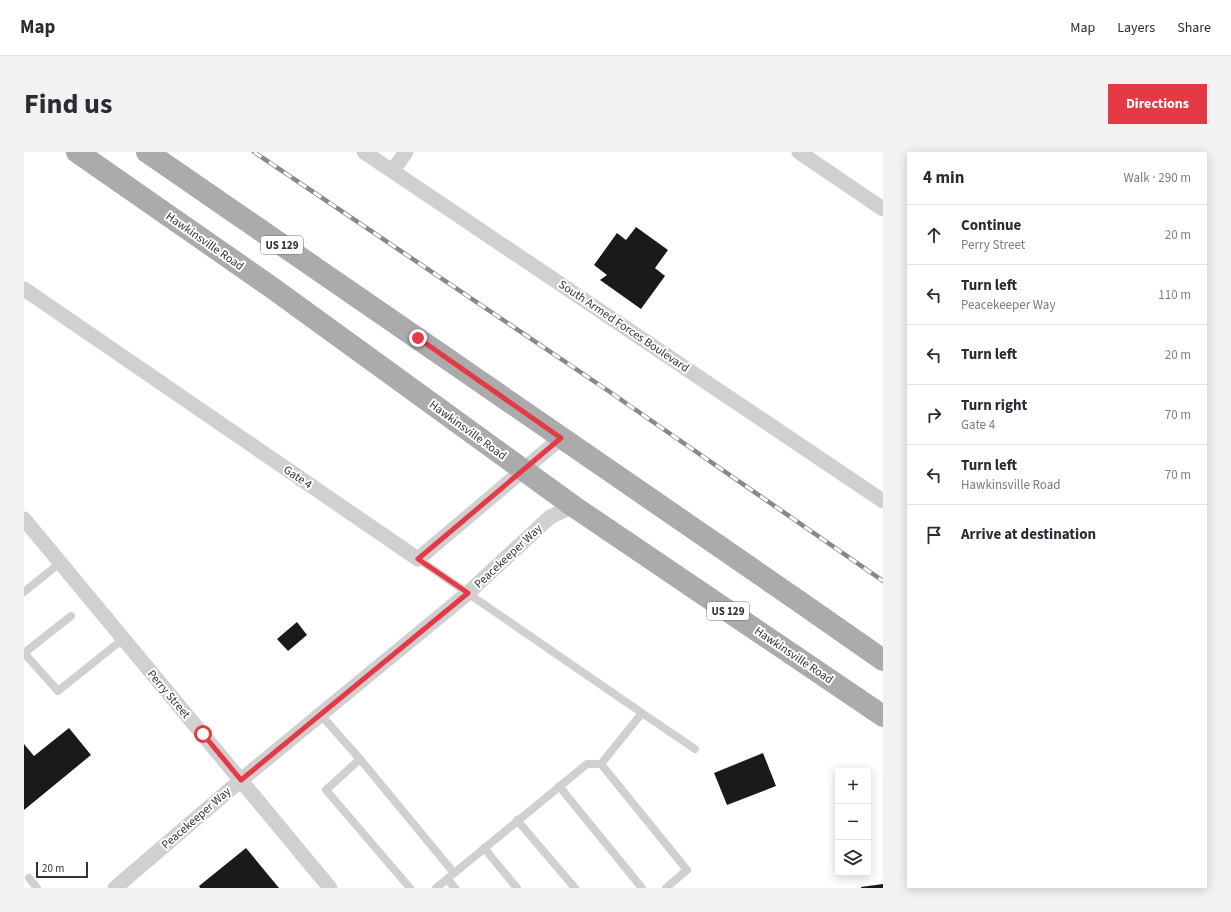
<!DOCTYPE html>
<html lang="en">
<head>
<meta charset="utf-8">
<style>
	body { margin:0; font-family:"Source Sans 3",sans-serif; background:#f2f2f3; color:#2b2b33 }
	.controls { position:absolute; right:12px; bottom:12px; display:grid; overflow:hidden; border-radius:0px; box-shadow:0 2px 10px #0003 }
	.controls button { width:36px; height:36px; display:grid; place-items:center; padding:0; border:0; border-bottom:1px solid #e1e1e2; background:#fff; color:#2b2b33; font:20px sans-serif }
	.scale { position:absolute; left:12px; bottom:10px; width:52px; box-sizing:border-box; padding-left:4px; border:2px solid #333; border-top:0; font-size:11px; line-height:14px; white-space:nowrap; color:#333; -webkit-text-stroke:3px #fff; paint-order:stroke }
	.stop { position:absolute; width:12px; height:12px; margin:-9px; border:3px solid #e63946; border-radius:50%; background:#fff }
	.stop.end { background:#e63946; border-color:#fff; box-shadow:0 1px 4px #0008 }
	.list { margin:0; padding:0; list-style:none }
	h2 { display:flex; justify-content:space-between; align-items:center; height:52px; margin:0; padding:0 16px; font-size:17px }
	h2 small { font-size:13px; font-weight:400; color:#7c7c81 }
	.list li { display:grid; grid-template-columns:26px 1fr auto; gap:12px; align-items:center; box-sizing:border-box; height:60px; padding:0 16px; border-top:1px solid #e1e1e2 }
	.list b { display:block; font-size:15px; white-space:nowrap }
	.list p { margin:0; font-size:13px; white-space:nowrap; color:#7c7c81 }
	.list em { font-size:13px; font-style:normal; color:#7c7c81 }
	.icon { flex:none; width:22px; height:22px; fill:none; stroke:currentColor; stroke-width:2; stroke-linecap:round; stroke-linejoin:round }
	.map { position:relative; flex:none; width:859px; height:736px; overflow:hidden; border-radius:0px }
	header { display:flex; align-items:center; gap:24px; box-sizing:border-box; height:56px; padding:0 20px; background:#fff; border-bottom:1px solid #e1e1e2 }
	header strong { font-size:19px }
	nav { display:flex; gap:22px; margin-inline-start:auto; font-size:14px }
	.intro { display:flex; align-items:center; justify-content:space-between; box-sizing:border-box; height:96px; padding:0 24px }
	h1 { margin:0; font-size:28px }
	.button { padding:10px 18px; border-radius:0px; background:#e63946; color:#fff; font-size:14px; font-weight:700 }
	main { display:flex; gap:24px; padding:0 24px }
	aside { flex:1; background:#fff; border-radius:0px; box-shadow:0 2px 10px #0003 }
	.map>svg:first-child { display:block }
</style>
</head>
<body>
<header>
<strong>Map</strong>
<nav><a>Map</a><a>Layers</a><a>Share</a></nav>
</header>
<div class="intro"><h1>Find us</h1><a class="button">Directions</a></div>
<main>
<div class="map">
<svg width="859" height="736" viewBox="0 0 859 736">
	<rect width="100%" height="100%" fill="#fff"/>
	<!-- building -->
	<g fill="#1a1a1a">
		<path d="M 612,75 L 644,98 L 631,116 L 641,124 L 617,157 L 576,128 L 583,123 L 570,113 L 593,81 L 602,88 Z"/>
		<path d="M 273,470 L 283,483 L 264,499 L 253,487 Z"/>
		<path d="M 45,576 L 67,603 L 0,658 L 0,592 L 10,604 Z"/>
		<path d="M 739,601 L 752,634 L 703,653 L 690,621 Z"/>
		<path d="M 222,696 L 255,736 L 176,736 L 175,734 Z"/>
		<path d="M 859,732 L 859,736 L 837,736 L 837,735 Z"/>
	</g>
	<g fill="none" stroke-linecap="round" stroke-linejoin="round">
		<!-- service -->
		<g stroke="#d0d0d0" stroke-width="8">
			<path d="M 394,407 L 618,561"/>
			<path d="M 0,440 L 36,411"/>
			<path d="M 0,501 L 34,539 L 99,487"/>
			<path d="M 0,501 L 47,464"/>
			<path d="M 296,562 L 336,607 L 302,638 L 386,736"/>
			<path d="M 336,607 L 430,721"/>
			<path d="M 577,612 L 618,561 L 671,597"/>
			<path d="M 535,634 L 618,736"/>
			<path d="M 493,668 L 551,736"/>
			<path d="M 460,696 L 493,736"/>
			<path d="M 5,726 L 13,736"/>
			<path d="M 423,727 L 431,736"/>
			<path d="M 412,736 L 563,612 L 577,612 L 663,718 L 642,736"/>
		</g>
		<!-- minor -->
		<g stroke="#d0d0d0" stroke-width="15">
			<path d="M 340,0 L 859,349"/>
			<path d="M 775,0 L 859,57"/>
			<path d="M 369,18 L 382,0"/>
			<path d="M 0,137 L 394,407 L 537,286"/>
			<path d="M 0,367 L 306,736"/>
			<path d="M 91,736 L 217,628 L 444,441 L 526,365 L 549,354"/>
		</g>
		<!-- primary -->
		<g stroke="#ababab" stroke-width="22">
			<path d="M 53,0 L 247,135 L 549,354 L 859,564"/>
			<path d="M 123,0 C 369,169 615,337 859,508"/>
		</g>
		<defs>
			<path id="rail" d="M 230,0 L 583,238 L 859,429"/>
		</defs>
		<!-- rail casing -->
		<use href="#rail" stroke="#888" stroke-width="4.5"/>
		<!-- rail -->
		<use href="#rail" stroke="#fff" stroke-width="3" stroke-dasharray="9" stroke-linecap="butt"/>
	</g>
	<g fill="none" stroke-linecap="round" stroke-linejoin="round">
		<!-- route -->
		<path stroke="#e63946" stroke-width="5" d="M 179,582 L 217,628 L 444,441 L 394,407 L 537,286 L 394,186"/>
	</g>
	<g text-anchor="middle" stroke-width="4" stroke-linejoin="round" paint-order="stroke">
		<!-- shield labels -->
		<g fill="#fff" stroke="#707070" stroke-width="1">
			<rect x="237" y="84" width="42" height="18" rx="3"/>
			<rect x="683" y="450" width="42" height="18" rx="3"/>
		</g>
		<g font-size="11" font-weight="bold" fill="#333">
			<text x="258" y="97">US 129</text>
			<text x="704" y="463">US 129</text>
		</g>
		<!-- street labels -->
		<g font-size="12" fill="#333" stroke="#fff">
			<text transform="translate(181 89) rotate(35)" y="4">Hawkinsville Road</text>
			<text transform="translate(600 174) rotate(34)" y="4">South Armed Forces Boulevard</text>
			<text transform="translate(444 278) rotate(36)" y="4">Hawkinsville Road</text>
			<text transform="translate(274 325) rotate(34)" y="4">Gate 4</text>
			<text transform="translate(484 404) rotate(-43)" y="4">Peacekeeper Way</text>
			<text transform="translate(770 503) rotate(34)" y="4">Hawkinsville Road</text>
			<text transform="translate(145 542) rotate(50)" y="4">Perry Street</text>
			<text transform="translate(172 666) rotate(-41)" y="4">Peacekeeper Way</text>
		</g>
	</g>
</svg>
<div class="controls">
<button>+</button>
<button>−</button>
<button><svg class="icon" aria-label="layers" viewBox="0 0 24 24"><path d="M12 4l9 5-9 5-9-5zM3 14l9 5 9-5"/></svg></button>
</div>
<div class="scale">20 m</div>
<div class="stop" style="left:179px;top:582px"></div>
<div class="stop end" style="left:394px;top:186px"></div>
</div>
<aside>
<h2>4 min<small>Walk · 290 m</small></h2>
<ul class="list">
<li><svg class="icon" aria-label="ahead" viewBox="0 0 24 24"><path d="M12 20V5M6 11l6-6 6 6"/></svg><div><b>Continue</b><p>Perry Street</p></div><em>20 m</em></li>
<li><svg class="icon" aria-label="left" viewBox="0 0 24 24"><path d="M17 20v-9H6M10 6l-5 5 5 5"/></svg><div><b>Turn left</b><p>Peacekeeper Way</p></div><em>110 m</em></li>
<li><svg class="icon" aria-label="left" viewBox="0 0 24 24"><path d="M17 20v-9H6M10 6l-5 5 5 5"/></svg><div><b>Turn left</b></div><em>20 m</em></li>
<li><svg class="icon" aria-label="right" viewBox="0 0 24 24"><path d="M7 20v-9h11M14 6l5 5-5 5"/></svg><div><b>Turn right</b><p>Gate 4</p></div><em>70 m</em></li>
<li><svg class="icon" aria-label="left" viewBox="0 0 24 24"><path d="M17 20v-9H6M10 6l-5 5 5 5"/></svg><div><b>Turn left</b><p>Hawkinsville Road</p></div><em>70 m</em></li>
<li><svg class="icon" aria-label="arrive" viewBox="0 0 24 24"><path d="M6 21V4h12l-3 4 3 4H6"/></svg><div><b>Arrive at destination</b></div></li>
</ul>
</aside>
</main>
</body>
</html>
